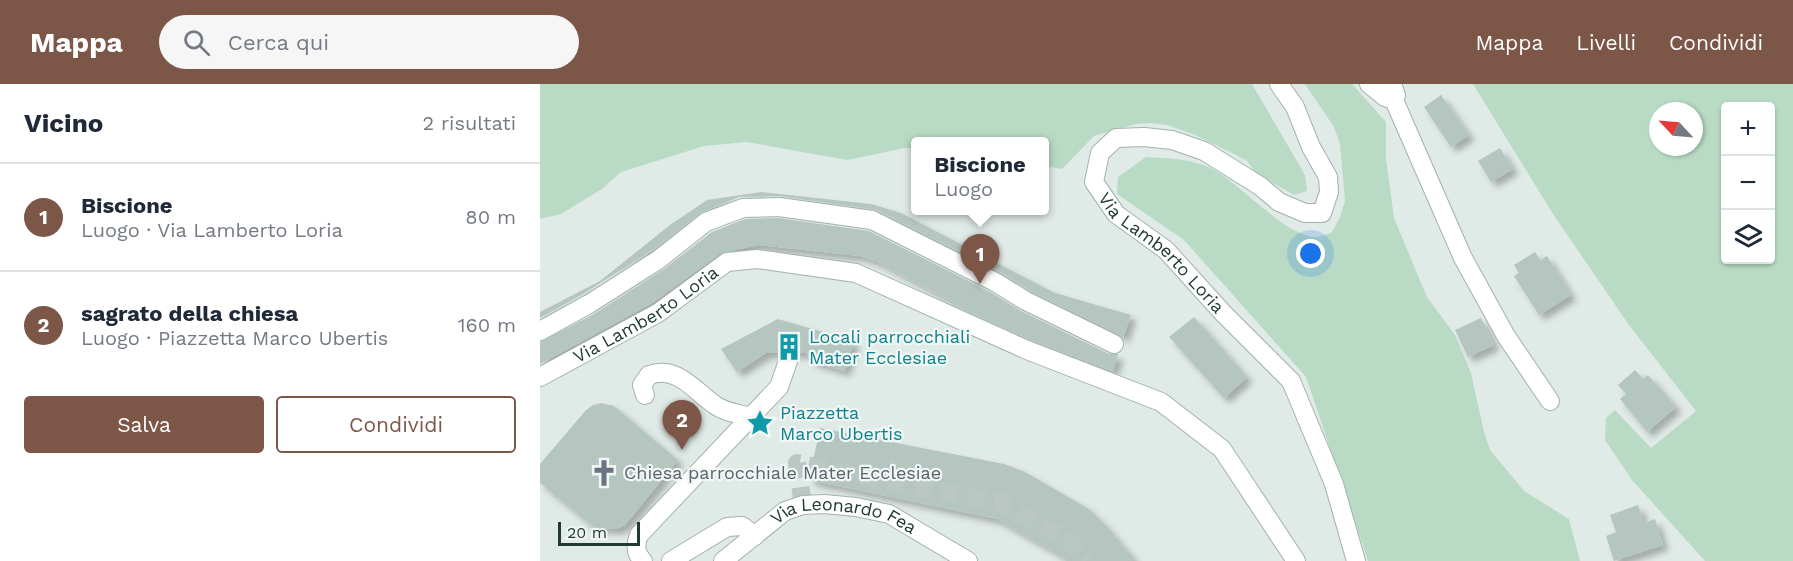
<!DOCTYPE html>
<html lang="it">
<head>
<meta charset="utf-8">
<style>
	body { margin:0; font-family:"Work Sans",sans-serif; background:#f6f6f7; color:#1f2937 }
	.controls { position:absolute; right:18px; top:18px; display:grid; overflow:hidden; border-radius:6px; box-shadow:0 2px 4px #0004 }
	.controls button { width:54px; height:54px; display:grid; place-items:center; padding:0; border:0; border-bottom:2px solid #e0e1e3; background:#fff; color:#1f2937; font:30px sans-serif }
	.compass { position:absolute; left:1109px; top:18px; width:54px; height:54px; border-radius:50%; background:#fff; box-shadow:0 2px 4px #0004; rotate:296deg }
	.scale { position:absolute; left:18px; bottom:15px; width:82px; box-sizing:border-box; padding-left:6px; border:3px solid #213a35; border-top:0; font-size:16px; line-height:21px; white-space:nowrap; color:#213a35; -webkit-text-stroke:4px #f0f7f4; paint-order:stroke }
	.you { position:absolute; left:771px; top:170px; width:21px; height:21px; margin:-15px; border:4px solid #fff; border-radius:50%; background:#1a73e8; box-shadow:0 0 0 9px #1a73e833 }
	.badge { display:grid; place-items:center; width:39px; height:39px; border-radius:50%; background:#7c5647; color:#fff; font-size:20px; font-weight:700 }
	.pin { position:absolute; translate:-50% -50px; filter:drop-shadow(0 2px 3px #0008) }
	.pin::after { content:''; position:absolute; top:32px; width:21px; height:18px; background:inherit; clip-path:polygon(0 0,100% 0,50% 100%) }
	.popup { position:absolute; left:371px; top:53px; width:138px; height:78px; box-sizing:border-box; display:grid; place-content:center; border-radius:6px; background:#fff; filter:drop-shadow(0 2px 4px #0005); font-size:20px; white-space:nowrap; color:#747a83 }
	.popup b { font-size:22px; color:#1f2937 }
	.popup::after { content:''; position:absolute; left:50%; top:100%; margin-left:-12px; border:12px solid transparent; border-top-color:#fff }
	.list { margin:0; padding:0; list-style:none }
	h2 { display:flex; justify-content:space-between; align-items:center; height:78px; margin:0; padding:0 24px; font-size:26px }
	h2 small { font-size:20px; font-weight:400; color:#747a83 }
	.list li { display:grid; grid-template-columns:39px 1fr auto; gap:18px; align-items:center; box-sizing:border-box; height:108px; padding:0 24px; border-top:2px solid #e0e1e3 }
	.list b { display:block; font-size:22px; white-space:nowrap }
	.list p { margin:0; font-size:20px; white-space:nowrap; color:#747a83 }
	.list em { font-size:20px; font-style:normal; color:#747a83 }
	.actions { display:flex; gap:12px; padding:18px 24px }
	.actions a { flex:1; padding:14px 0; border:2px solid #7c5647; border-radius:6px; text-align:center; font-size:21px; color:#7c5647 }
	.actions .main { background:#7c5647; color:#fff }
	.icon { flex:none; width:33px; height:33px; fill:none; stroke:currentColor; stroke-width:2; stroke-linecap:round; stroke-linejoin:round }
	.map { position:relative; flex:none; width:1253px; height:477px; overflow:hidden }
	header { display:flex; align-items:center; gap:36px; box-sizing:border-box; height:84px; padding:0 30px; background:#7c5647; color:#fff }
	header strong { font-size:28px }
	nav { display:flex; gap:33px; margin-inline-start:auto; font-size:21px }
	.search { width:420px; height:54px; background:#f6f6f7; display:flex; align-items:center; gap:15px; box-sizing:border-box; padding:0 21px; border-radius:33px; color:#747a83; font-size:22px }
	main { display:flex }
	aside { flex:1; background:#fff }
	.map>svg:first-child { display:block }
</style>
</head>
<body>
<header>
<strong>Mappa</strong>
<div class="search"><svg class="icon" aria-label="search" viewBox="0 0 24 24"><circle cx="10" cy="10" r="6"/><path d="M15 15l6 6"/></svg>Cerca qui</div>
<nav><a>Mappa</a><a>Livelli</a><a>Condividi</a></nav>
</header>
<main>
<aside>
<h2>Vicino<small>2 risultati</small></h2>
<ul class="list">
<li><span class="badge">1</span><div><b>Biscione</b><p>Luogo · Via Lamberto Loria</p></div><em>80 m</em></li>
<li><span class="badge">2</span><div><b>sagrato della chiesa</b><p>Luogo · Piazzetta Marco Ubertis</p></div><em>160 m</em></li>
</ul>
<div class="actions"><a class="main">Salva</a><a>Condividi</a></div>
</aside>
<div class="map">
<svg width="1253" height="477" viewBox="0 0 1253 477">
	<defs>
		<filter id="shadow"><feDropShadow dx="5.5" dy="5.5" stdDeviation="3" flood-color="#0004"/></filter>
	</defs>
	<rect width="100%" height="100%" fill="#e0eae6"/>
	<!-- green -->
	<g fill="#b9dbc5" fill-rule="evenodd">
		<path d="M 0,0 L 712,0 L 765,91 L 767,107 L 754,111 L 716,89 L 707,77 L 694,70 L 655,51 L 627,41 L 611,39 L 596,40 L 554,52 L 522,85 L 505,82 L 504,58 L 376,58 L 375,64 L 365,64 L 307,76 L 207,58 L 164,62 L 81,88 L 62,105 L 21,130 L 0,135 Z"/>
		<path d="M 765,0 L 812,0 L 846,38 L 846,75 L 854,134 L 887,213 L 915,251 L 931,289 L 944,348 L 950,366 L 984,407 L 1029,435 L 1040,477 L 828,477 L 766,293 L 644,156 L 577,110 L 578,93 L 606,73 C 628,74 651,75 670,84 C 700,98 742,150 774,153 C 779,154 787,150 792,148 L 800,133 L 805,117 L 800,60 L 794,43 Z"/>
		<path d="M 933,0 L 1253,0 L 1253,477 L 1165,477 L 1092,396 L 1065,356 L 1066,334 L 1075,326 L 1111,364 L 1156,327 L 1089,241 L 1013,130 ZM 1230,22 L 1230,176 L 1186,176 L 1186,22 ZM 1118,27 L 1154,27 L 1154,63 L 1118,63 Z"/>
	</g>
	<!-- building -->
	<g fill="#b5c5c0" filter="url(#shadow)">
		<path d="M 901,11 L 929,51 L 911,63 L 884,23 Z"/>
		<path d="M 960,64 L 973,85 L 951,98 L 938,77 Z"/>
		<path d="M 221,108 L 331,120 L 361,129 L 515,209 L 591,231 L 583,254 L 579,250 L 491,207 L 460,188 L 337,126 L 239,112 L 199,113 L 162,128 L 111,167 L 43,210 L 0,234 L 0,228 L 60,197 L 130,141 L 167,116 Z"/>
		<path d="M 238,134 L 329,147 L 450,208 L 481,227 L 569,270 L 578,270 L 573,287 L 491,256 L 445,235 L 336,177 L 320,172 L 219,161 L 181,169 L 112,219 L 0,280 L 0,258 L 54,230 L 124,185 L 172,148 L 205,135 Z"/>
		<path d="M 995,168 L 1000,176 L 1007,172 L 1031,211 L 999,231 L 974,192 L 979,189 L 974,181 Z"/>
		<path d="M 654,233 L 707,293 L 684,314 L 629,253 Z"/>
		<path d="M 941,234 L 954,261 L 928,273 L 915,246 Z"/>
		<path d="M 238,235 L 314,257 L 305,287 L 273,278 L 266,269 L 255,269 L 246,266 L 240,269 L 226,269 L 197,288 L 181,265 Z"/>
		<path d="M 1095,286 L 1103,295 L 1108,291 L 1136,323 L 1107,348 L 1080,315 L 1086,310 L 1078,301 Z"/>
		<path d="M 61,319 L 74,322 L 138,376 L 85,441 L 76,445 L 54,443 L 0,399 L 0,380 L 46,326 L 53,321 Z"/>
		<path d="M 280,344 L 464,380 L 485,388 L 549,425 L 567,443 L 596,477 L 526,477 L 522,472 L 457,435 L 269,396 Z"/>
		<path d="M 1098,421 L 1104,439 L 1115,435 L 1123,461 L 1074,477 L 1066,452 L 1076,448 L 1070,431 Z"/>
	</g>
	<g fill="none" stroke-linecap="round" stroke-linejoin="round">
		<!-- street-tunnel -->
		<path stroke="#bac7c3" stroke-width="18" stroke-dasharray="18 9" stroke-linecap="butt" d="M 263,421 L 257,379 L 368,402 L 460,418 L 530,458 L 547,477"/>
		<defs>
			<g id="street">
				<path id="s1" d="M 739,0 L 755,23 L 771,63 L 788,93 L 789,108 L 782,129 L 765,129 L 739,118 L 720,102 L 664,67 L 632,56 L 604,53 L 576,54 L 560,69 L 554,98 L 576,130 L 626,166 L 683,229 L 751,297 L 794,400 L 816,477"/>
				<path d="M 829,0 L 845,13 L 854,16"/>
				<path d="M 852,0 L 856,11 L 854,16 L 923,174 L 966,252 L 1010,317"/>
				<path d="M 0,247 L 49,220 L 118,176 L 166,138 L 203,124 L 239,123 L 332,136 L 455,198 L 486,217 L 574,260"/>
				<path id="s2" d="M 0,293 L 118,229 L 187,178 L 217,175 L 316,189 L 487,266 L 621,318 L 682,365 L 756,477"/>
				<path d="M 105,311 L 102,301 L 109,291 C 138,281 154,307 175,321 C 184,328 200,330 211,333"/>
				<path d="M 103,477 C 95,469 95,461 99,451 L 239,303 L 248,277"/>
				<path d="M 131,477 L 187,443 L 202,442 L 215,452"/>
				<path id="s3" d="M 183,477 L 245,427 L 263,421 L 284,420 L 316,423 L 349,430 L 428,477"/>
			</g>
		</defs>
		<!-- street casing -->
		<use href="#street" stroke="#a3b2ad" stroke-width="20"/>
		<!-- street -->
		<use href="#street" stroke="#fff" stroke-width="18"/>
	</g>
	<!-- icons -->
	<defs>
		<symbol id="building-bare" viewBox="-9 -9 18 18"><path d="M-4-6H4V6H1V3H-1V6H-4ZM-2.5-4.3h1.7v1.8h-1.7ZM.8-4.3h1.7v1.8H.8ZM-2.5-1h1.7V.8h-1.7ZM.8-1h1.7V.8H.8Z" fill="#0f9aa8" stroke="#f0f7f4" stroke-width="2.5" paint-order="stroke"/></symbol>
		<symbol id="sight-bare" viewBox="-9 -9 18 18"><path d="M0-6L1.8-2.2L6-1.7L2.9 1.2L3.7 5.4L0 3.3L-3.7 5.4L-2.9 1.2L-6-1.7L-1.8-2.2Z" fill="#0f9aa8" stroke="#f0f7f4" stroke-width="2.5" paint-order="stroke"/></symbol>
		<symbol id="church-bare" viewBox="-9 -9 18 18"><path d="M-1.2-6h2.4v3.5h3.3v2.4h-3.3V6h-2.4V-.1h-3.3v-2.4h3.3Z" fill="#6b7280" stroke="#f0f7f4" stroke-width="2.5" paint-order="stroke"/></symbol>
	</defs>
	<g fill-rule="evenodd">
		<use href="#building-bare" x="230" y="244" width="38" height="38"/>
		<use href="#sight-bare" x="201" y="320" width="38" height="38"/>
		<use href="#church-bare" x="45" y="370" width="38" height="38"/>
	</g>
	<g text-anchor="middle" stroke-width="4.5" stroke-linejoin="round" paint-order="stroke">
		<!-- street labels -->
		<g font-size="18" fill="#213a35" stroke="#f0f7f4">
			<text dy="6" stroke="none"><textPath href="#s1" startOffset="519">Via Lamberto Loria</textPath></text>
			<text dy="6" stroke="none"><textPath href="#s2" startOffset="123">Via Lamberto Loria</textPath></text>
			<text dy="6" stroke="none"><textPath href="#s3" startOffset="140">Via Leonardo Fea</textPath></text>
		</g>
		<!-- culture labels -->
		<g font-size="18" fill="#0d838f" stroke="#f0f7f4" text-anchor="start">
			<text x="269" y="259">Locali parrocchiali<tspan x="269" dy="21">Mater Ecclesiae</tspan></text>
			<text x="240" y="335">Piazzetta<tspan x="240" dy="21">Marco Ubertis</tspan></text>
		</g>
		<!-- worship labels -->
		<g font-size="18" fill="#5b616d" stroke="#f0f7f4" text-anchor="start">
			<text x="84" y="395">Chiesa parrocchiale Mater Ecclesiae</text>
		</g>
	</g>
</svg>
<div class="controls">
<button>+</button>
<button>−</button>
<button><svg class="icon" aria-label="layers" viewBox="0 0 24 24"><path d="M12 4l9 5-9 5-9-5zM3 14l9 5 9-5"/></svg></button>
</div>
<svg class="compass" viewBox="-18 -18 36 36"><path d="M0-13l5 13h-10z" fill="#e53935"/><path d="M0 13l5-13h-10z" fill="#747a83"/></svg>
<div class="scale">20 m</div>
<div class="you"></div>
<div class="pin badge" style="left:440px;top:200px">1</div>
<div class="popup"><b>Biscione</b>Luogo</div>
<div class="pin badge" style="left:142px;top:366px">2</div>
</div>
</main>
</body>
</html>
